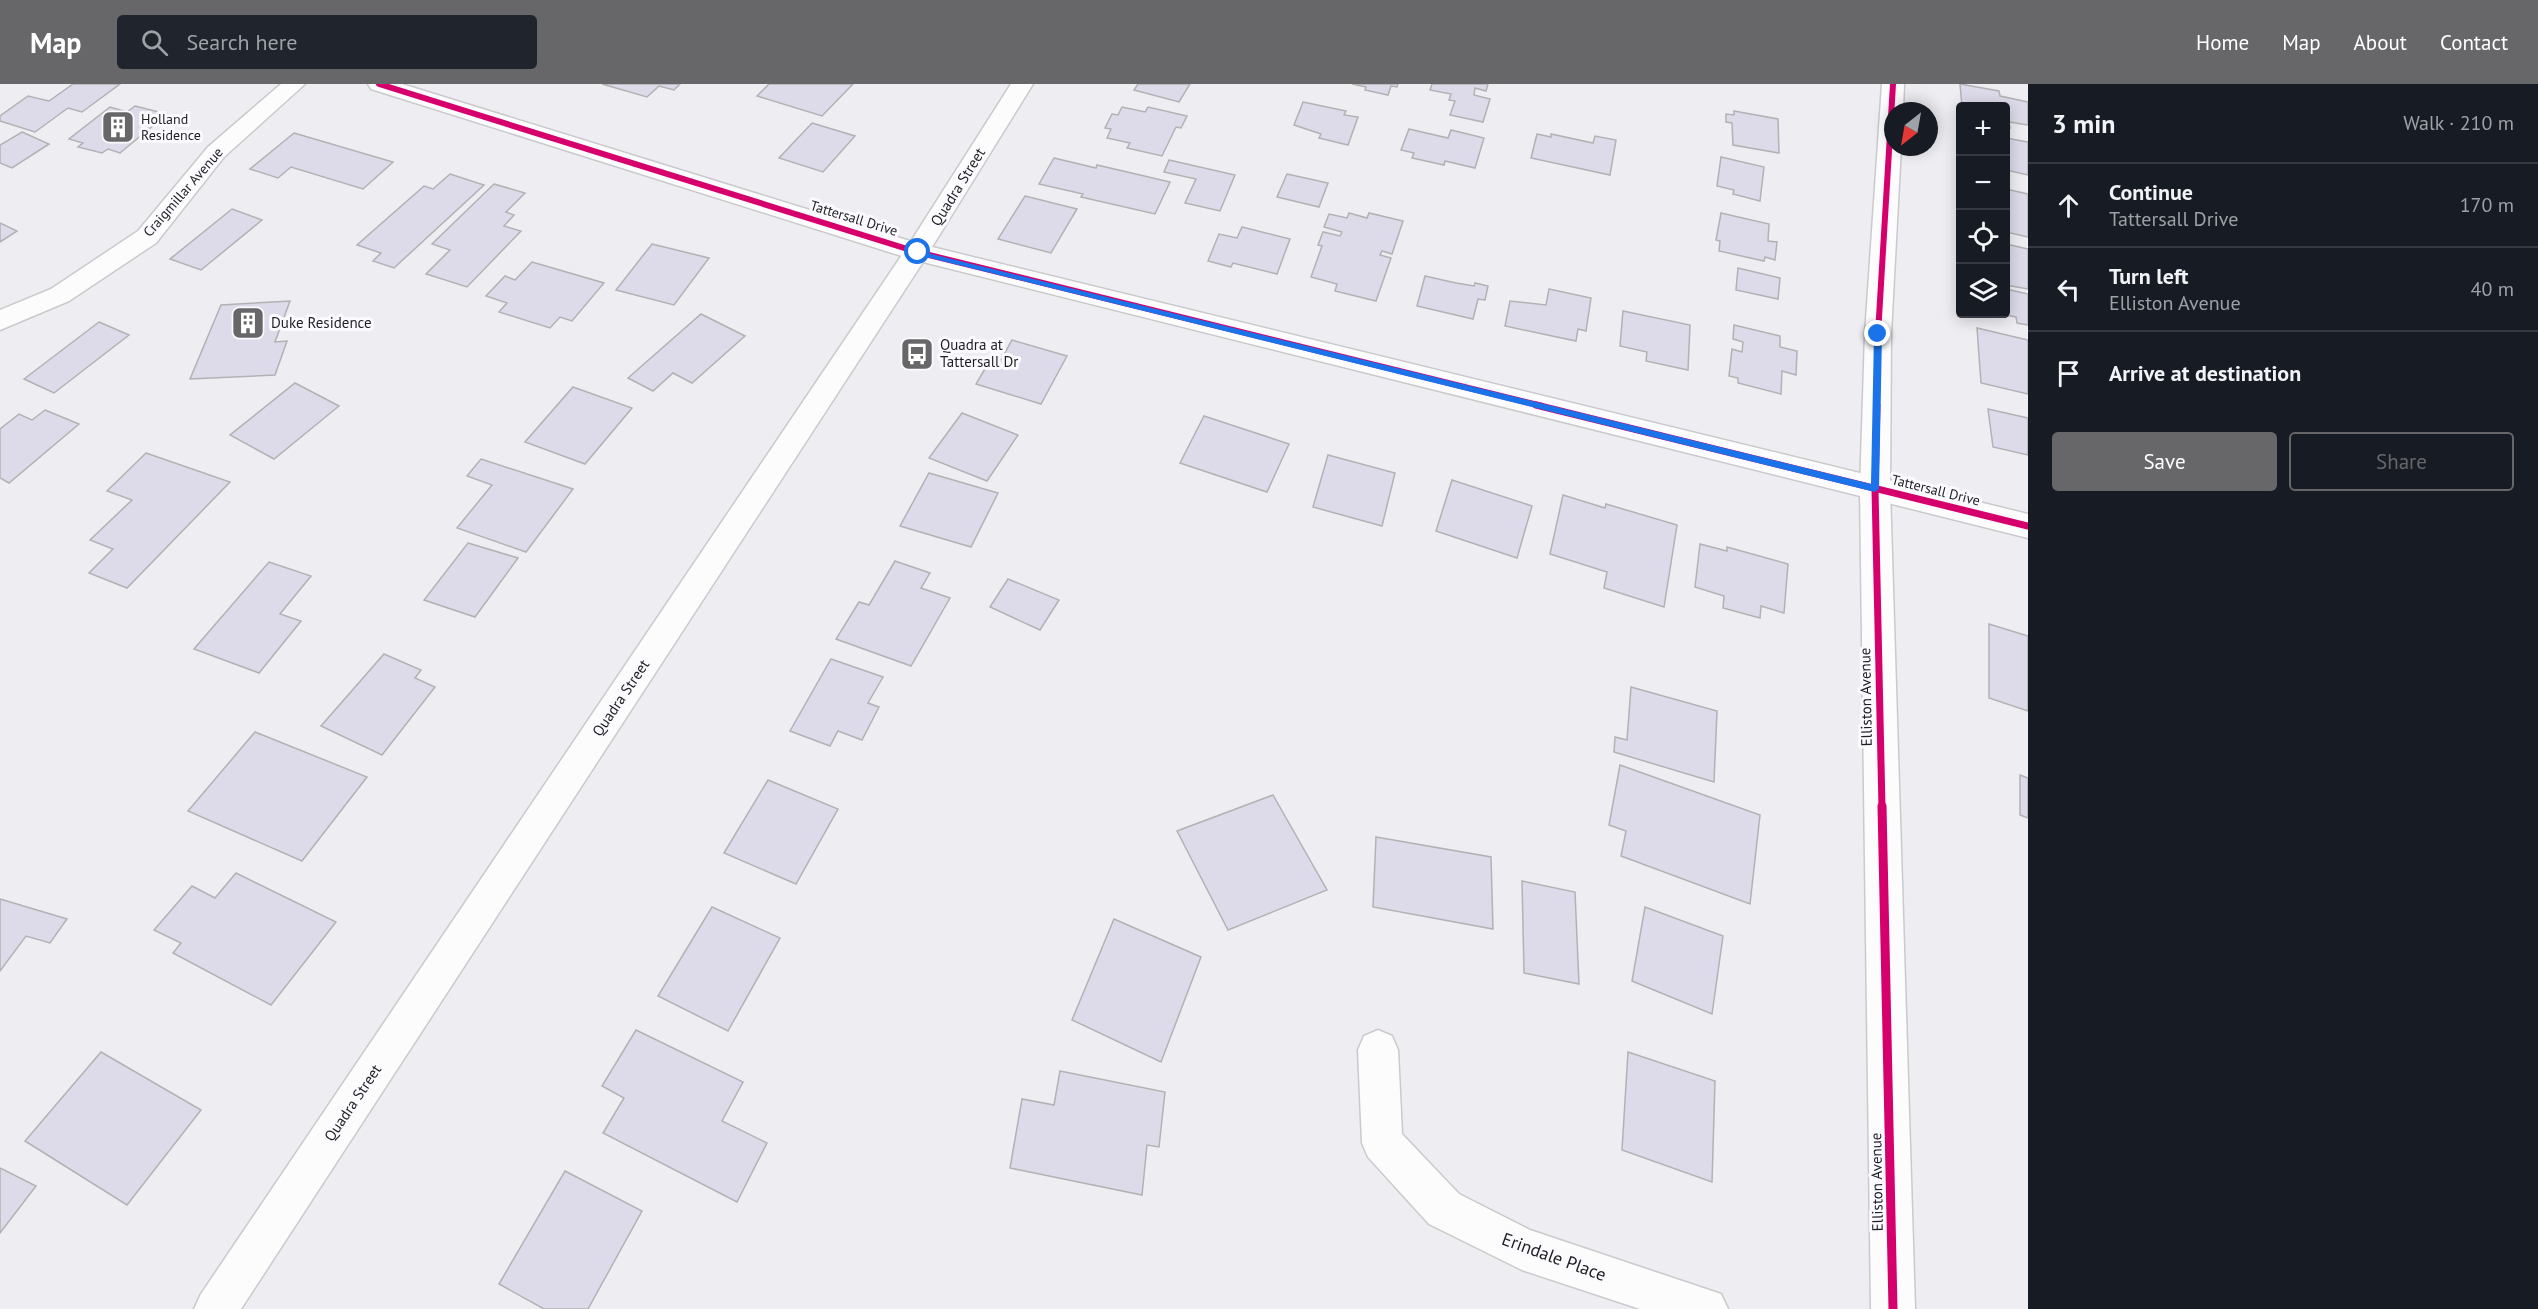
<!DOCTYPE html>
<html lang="en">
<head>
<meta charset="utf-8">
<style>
	body { margin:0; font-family:"PT Sans",sans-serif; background:#20242c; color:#f1f3f6 }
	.controls { position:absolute; right:18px; top:18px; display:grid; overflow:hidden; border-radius:6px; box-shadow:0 3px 15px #0003 }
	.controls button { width:54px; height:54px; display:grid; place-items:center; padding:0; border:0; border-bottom:2px solid #363941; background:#171b24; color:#f1f3f6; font:30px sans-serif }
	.compass { position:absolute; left:1884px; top:18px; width:54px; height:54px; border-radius:50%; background:#171b24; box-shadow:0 3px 15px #0003; rotate:211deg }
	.stop { position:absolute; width:18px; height:18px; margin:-14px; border:4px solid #1a73e8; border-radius:50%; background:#fff }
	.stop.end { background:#1a73e8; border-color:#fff; box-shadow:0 2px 6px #0008 }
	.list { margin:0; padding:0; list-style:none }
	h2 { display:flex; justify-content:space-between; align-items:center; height:78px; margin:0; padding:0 24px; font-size:26px }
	h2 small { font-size:20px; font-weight:400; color:#9ea1a6 }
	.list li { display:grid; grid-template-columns:39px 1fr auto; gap:18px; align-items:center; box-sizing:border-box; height:84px; padding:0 24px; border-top:2px solid #363941 }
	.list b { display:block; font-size:22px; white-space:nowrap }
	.list p { margin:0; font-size:20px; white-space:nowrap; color:#9ea1a6 }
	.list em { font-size:20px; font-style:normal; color:#9ea1a6 }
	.actions { display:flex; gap:12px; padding:18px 24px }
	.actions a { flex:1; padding:14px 0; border:2px solid #67676a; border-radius:6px; text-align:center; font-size:21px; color:#67676a }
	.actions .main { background:#67676a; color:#fff }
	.icon { flex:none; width:33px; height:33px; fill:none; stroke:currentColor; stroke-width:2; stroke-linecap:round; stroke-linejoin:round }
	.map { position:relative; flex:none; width:2028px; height:1225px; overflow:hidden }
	header { display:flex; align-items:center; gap:36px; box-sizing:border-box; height:84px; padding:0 30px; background:#67676a; color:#fff }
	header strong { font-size:28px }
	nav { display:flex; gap:33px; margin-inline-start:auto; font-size:21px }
	.search { width:420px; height:54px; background:#20242c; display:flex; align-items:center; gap:15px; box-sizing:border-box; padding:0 21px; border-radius:6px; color:#9ea1a6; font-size:22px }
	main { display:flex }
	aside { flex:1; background:#171b24 }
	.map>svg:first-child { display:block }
</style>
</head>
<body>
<header>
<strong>Map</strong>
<div class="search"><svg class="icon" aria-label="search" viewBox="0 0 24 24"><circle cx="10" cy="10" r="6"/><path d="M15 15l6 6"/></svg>Search here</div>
<nav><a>Home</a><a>Map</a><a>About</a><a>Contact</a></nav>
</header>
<main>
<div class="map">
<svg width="2028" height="1225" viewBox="0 0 2028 1225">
	<rect width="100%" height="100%" fill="#eeeef2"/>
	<!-- building -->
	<g fill="#dddae9" stroke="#b2b2b4" stroke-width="1.5">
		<path d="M 73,0 L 120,0 L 82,28 L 68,24 L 35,48 L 0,37 L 0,32 L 28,12 L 49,17 Z"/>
		<path d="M 602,0 L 680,0 L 674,6 L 659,2 L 647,13 Z"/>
		<path d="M 769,0 L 853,0 L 822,32 L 757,12 Z"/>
		<path d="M 1138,0 L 1190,0 L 1179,18 L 1134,6 Z"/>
		<path d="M 1352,0 L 1398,0 L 1397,3 L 1391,2 L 1388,11 L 1365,6 L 1366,3 Z"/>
		<path d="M 1432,0 L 1488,0 L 1486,7 L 1475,4 L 1474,11 L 1490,15 L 1483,38 L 1450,31 L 1455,17 L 1449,16 L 1451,10 L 1430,6 Z"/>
		<path d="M 1960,0 L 1999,7 L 2000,12 L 2028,18 L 2028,41 L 2009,38 L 2010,44 L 2006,43 L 2006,22 L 1962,22 Z"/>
		<path d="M 1303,18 L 1346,27 L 1344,31 L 1358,33 L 1348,61 L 1319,54 L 1321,50 L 1294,41 Z"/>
		<path d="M 135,22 L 167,30 L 120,69 L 108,65 L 102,69 L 78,63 L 83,59 L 69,55 L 110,23 L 127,28 Z"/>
		<path d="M 1122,23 L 1145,28 L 1148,23 L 1187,32 L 1181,44 L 1176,43 L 1162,72 L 1127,64 L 1130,59 L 1107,54 L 1111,45 L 1105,44 L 1112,30 L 1118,31 Z"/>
		<path d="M 1734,27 L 1778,35 L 1779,69 L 1733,61 L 1732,39 L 1726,38 L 1726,30 L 1734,31 Z"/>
		<path d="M 812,39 L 855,52 L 823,88 L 779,74 Z"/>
		<path d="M 1409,45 L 1448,54 L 1451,46 L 1484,54 L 1475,84 L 1445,77 L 1444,81 L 1412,74 L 1414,69 L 1401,66 Z"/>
		<path d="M 22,48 L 49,60 L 12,84 L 0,79 L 0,61 Z"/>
		<path d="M 294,49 L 393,78 L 363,105 L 291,83 L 278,94 L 250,85 Z"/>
		<path d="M 1537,50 L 1551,53 L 1551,50 L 1593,59 L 1595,52 L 1616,56 L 1610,91 L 1531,74 Z"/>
		<path d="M 2006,54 L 2028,58 L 2028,91 L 2006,86 Z"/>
		<path d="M 1721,73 L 1764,83 L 1760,117 L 1733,110 L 1734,106 L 1717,102 Z"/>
		<path d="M 1054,74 L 1096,84 L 1097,81 L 1170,98 L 1155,130 L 1081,113 L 1083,110 L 1039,100 Z"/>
		<path d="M 1169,76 L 1235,91 L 1220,127 L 1185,119 L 1196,95 L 1164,88 Z"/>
		<path d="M 450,90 L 484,101 L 394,184 L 373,177 L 381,169 L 357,161 L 424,102 L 433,105 Z"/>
		<path d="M 1287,90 L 1328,99 L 1319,123 L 1277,113 Z"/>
		<path d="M 494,100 L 525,109 L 506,128 L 514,131 L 504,142 L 521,147 L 467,203 L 426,190 L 450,166 L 432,160 Z"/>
		<path d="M 2006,105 L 2028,110 L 2028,153 L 2006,148 Z"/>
		<path d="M 1025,112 L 1077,125 L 1051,169 L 998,155 Z"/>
		<path d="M 232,125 L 262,136 L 201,186 L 170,175 Z"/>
		<path d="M 1349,129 L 1367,134 L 1369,129 L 1403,137 L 1392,170 L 1382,167 L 1380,171 L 1391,174 L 1376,217 L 1335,207 L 1337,200 L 1311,193 L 1322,162 L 1318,161 L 1323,148 L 1340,152 L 1342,148 L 1324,143 L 1329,130 L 1347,134 Z"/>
		<path d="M 1721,129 L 1769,140 L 1768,157 L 1777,158 L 1775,176 L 1765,173 L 1764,177 L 1719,167 L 1720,157 L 1716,156 Z"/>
		<path d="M 0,139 L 17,147 L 0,158 Z"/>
		<path d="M 1242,143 L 1290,155 L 1277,190 L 1233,179 L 1231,183 L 1208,177 L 1219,150 L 1237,154 Z"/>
		<path d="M 652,160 L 709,174 L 674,221 L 616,206 Z"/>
		<path d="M 2006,160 L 2028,165 L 2028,205 L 2006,201 Z"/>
		<path d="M 532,178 L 604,199 L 572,237 L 560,233 L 550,244 L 499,228 L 507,219 L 486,212 L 505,192 L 515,196 Z"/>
		<path d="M 1738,184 L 1780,194 L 1778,215 L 1736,206 Z"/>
		<path d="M 1425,192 L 1456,199 L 1474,202 L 1475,199 L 1488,202 L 1485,216 L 1478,215 L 1473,235 L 1417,222 Z"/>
		<path d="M 1549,205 L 1591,214 L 1586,247 L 1578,245 L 1576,257 L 1505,242 L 1510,217 L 1546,221 Z"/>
		<path d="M 2006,205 L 2028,210 L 2028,241 L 2017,239 L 2016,233 L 2000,230 L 2006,230 Z"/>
		<path d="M 290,217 L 275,258 L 287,257 L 275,291 L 190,295 L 221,221 Z"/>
		<path d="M 1623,227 L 1690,241 L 1688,286 L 1646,277 L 1647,268 L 1620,262 Z"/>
		<path d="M 701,230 L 745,252 L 692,299 L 673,289 L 653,307 L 628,294 Z"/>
		<path d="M 99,238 L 129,251 L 54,309 L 24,295 Z"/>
		<path d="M 1734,241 L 1780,252 L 1780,263 L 1797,267 L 1796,291 L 1782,287 L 1781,310 L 1738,299 L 1738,294 L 1729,292 L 1732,265 L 1742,268 L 1743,258 L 1733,255 Z"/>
		<path d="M 1977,244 L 2028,256 L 2028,310 L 1981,299 Z"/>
		<path d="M 1012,256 L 1067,272 L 1041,320 L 976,300 L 992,273 L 1001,276 Z"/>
		<path d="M 295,299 L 339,322 L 274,375 L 230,351 Z"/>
		<path d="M 573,303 L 632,324 L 585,380 L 525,358 Z"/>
		<path d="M 1988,325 L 2028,334 L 2028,371 L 1993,363 Z"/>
		<path d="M 45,326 L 79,340 L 9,399 L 0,394 L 0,345 L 19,330 L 32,336 Z"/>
		<path d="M 962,329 L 1018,351 L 987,397 L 929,374 Z"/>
		<path d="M 1204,332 L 1289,360 L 1267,408 L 1180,379 Z"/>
		<path d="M 146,369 L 230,398 L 127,504 L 89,489 L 113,465 L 90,456 L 132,416 L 107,407 Z"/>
		<path d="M 1328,371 L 1395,389 L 1382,442 L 1313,423 Z"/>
		<path d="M 481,375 L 573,405 L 526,468 L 457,444 L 492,401 L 467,392 Z"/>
		<path d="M 929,389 L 998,409 L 971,463 L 900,442 Z"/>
		<path d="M 1452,396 L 1532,422 L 1517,474 L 1436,447 Z"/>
		<path d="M 1563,411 L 1605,424 L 1606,420 L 1677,441 L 1664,523 L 1604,504 L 1607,488 L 1550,470 Z"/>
		<path d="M 468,459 L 518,474 L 475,533 L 424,516 Z"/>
		<path d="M 1700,460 L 1727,467 L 1727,463 L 1788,480 L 1784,529 L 1761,522 L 1760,534 L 1723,524 L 1724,512 L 1695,503 Z"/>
		<path d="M 895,477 L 930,489 L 921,504 L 950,514 L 911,582 L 836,555 L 859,518 L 869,521 Z"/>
		<path d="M 269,478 L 311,492 L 280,530 L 301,537 L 259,589 L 194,565 Z"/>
		<path d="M 1008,495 L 1059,516 L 1040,546 L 990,523 Z"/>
		<path d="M 1989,540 L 2028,552 L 2028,627 L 1989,614 Z"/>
		<path d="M 384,570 L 421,586 L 415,594 L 435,603 L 382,671 L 321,642 Z"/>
		<path d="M 831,575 L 883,593 L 868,619 L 879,623 L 862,656 L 838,647 L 830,662 L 790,647 Z"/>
		<path d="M 1631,603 L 1717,627 L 1714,698 L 1614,668 L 1615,653 L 1627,656 Z"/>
		<path d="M 255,648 L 367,693 L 302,777 L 188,727 Z"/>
		<path d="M 1620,681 L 1760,731 L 1750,820 L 1621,772 L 1626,747 L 1609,741 Z"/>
		<path d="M 2020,691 L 2028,694 L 2028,734 L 2020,731 Z"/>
		<path d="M 768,696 L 838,725 L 796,800 L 724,769 Z"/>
		<path d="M 1273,711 L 1327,806 L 1228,846 L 1177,747 Z"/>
		<path d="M 1376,753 L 1491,773 L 1493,845 L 1373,823 Z"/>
		<path d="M 236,789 L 336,838 L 271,921 L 173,869 L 181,859 L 154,846 L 192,802 L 215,814 Z"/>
		<path d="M 1522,797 L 1575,808 L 1579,900 L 1524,889 Z"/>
		<path d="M 0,815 L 67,835 L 50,859 L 26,852 L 0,887 Z"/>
		<path d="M 712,823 L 780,854 L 728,947 L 658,912 Z"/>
		<path d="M 1645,823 L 1723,852 L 1712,930 L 1632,897 Z"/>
		<path d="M 1114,835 L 1201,873 L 1161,978 L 1072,936 Z"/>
		<path d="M 636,946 L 743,998 L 722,1037 L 767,1059 L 737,1118 L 603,1049 L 624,1014 L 602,1002 Z"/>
		<path d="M 101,968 L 201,1026 L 127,1121 L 25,1057 Z"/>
		<path d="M 1628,968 L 1715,997 L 1712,1098 L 1622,1066 Z"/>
		<path d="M 1060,987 L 1165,1008 L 1159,1063 L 1147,1061 L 1142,1111 L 1010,1084 L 1022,1015 L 1054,1021 Z"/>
		<path d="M 0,1084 L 36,1102 L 0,1149 Z"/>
		<path d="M 565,1087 L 642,1127 L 588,1225 L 544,1225 L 499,1200 Z"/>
	</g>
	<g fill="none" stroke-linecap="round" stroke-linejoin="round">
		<defs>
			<g id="minor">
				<path d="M 281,0 L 305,0 L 224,73 L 156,159 L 69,217 L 0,246 L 0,226 L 51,205 L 138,147 L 208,63 Z"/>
				<path d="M 1882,0 L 1904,0 L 1903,27 L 1893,27 L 1893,63 L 1901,63 L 1891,250 L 1890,405 L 1915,1225 L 1871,1225 L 1860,405 L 1865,250 Z"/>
				<path d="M 1378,946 L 1392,952 L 1398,966 L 1402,1050 L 1459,1110 L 1530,1146 L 1721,1210 L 1728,1225 L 1640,1225 L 1522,1186 L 1429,1140 L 1368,1073 L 1362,1059 L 1358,966 L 1364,952 Z"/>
			</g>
			<path id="tertiary" d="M 368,0 L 402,0 L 926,162 L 930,168 L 926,174 L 917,176 L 908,174 L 371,5 Z"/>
			<path id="secondary" d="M 1011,0 L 1033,0 L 932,163 L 2028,430 L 2028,454 L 923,178 L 241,1225 L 194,1225 L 201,1210 L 908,162 Z"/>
		</defs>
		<!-- minor casing -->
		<use href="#minor" stroke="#cacacc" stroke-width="3"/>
		<!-- tertiary casing -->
		<use href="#tertiary" stroke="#cacacc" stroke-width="3"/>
		<!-- secondary casing -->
		<use href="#secondary" stroke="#cacacc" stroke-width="3"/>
		<!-- minor -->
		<use href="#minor" fill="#fcfcfd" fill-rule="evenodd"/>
		<!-- tertiary -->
		<use href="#tertiary" fill="#fcfcfd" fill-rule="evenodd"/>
		<!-- secondary -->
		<use href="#secondary" fill="#fcfcfd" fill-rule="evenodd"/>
		<defs>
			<g id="cycleway-far2">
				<path d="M 379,0 L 917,168 L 1542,322"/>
				<path d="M 1877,322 L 1878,250 L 1893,0"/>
			</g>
			<g id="cycleway-far1">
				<path d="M 1536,321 L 2028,442"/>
				<path d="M 1877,321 L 1875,405 L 1882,724"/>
			</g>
			<path id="cycleway" d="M 1882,722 L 1893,1225"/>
		</defs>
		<!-- cycleway-far2 casing -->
		<use href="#cycleway-far2" stroke="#fbfbff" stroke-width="9"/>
		<!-- cycleway-far1 casing -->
		<use href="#cycleway-far1" stroke="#fbfbff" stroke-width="10"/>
		<!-- cycleway casing -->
		<use href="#cycleway" stroke="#fbfbff" stroke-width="13"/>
		<!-- cycleway-far2 -->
		<use href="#cycleway-far2" stroke="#d6006c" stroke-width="6"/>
		<!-- cycleway-far1 -->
		<use href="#cycleway-far1" stroke="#d6006c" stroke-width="7"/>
		<!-- cycleway -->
		<use href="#cycleway" stroke="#d6006c" stroke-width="9"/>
	</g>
	<!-- route -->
	<path fill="#1a73e8" d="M 915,166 L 1871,400 L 1874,250 L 1878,247 L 1882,250 L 1879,405 L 1875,408 L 918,171 L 915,170 Z"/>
	<!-- icons -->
	<defs>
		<symbol id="building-square" viewBox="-11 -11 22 22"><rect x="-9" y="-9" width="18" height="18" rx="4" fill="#67676a" stroke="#fbfbff"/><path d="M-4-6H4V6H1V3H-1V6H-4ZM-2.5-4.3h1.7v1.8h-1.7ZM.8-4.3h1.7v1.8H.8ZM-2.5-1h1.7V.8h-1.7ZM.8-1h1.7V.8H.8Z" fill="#fff"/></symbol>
		<symbol id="bus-square" viewBox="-11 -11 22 22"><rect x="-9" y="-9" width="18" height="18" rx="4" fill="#67676a" stroke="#fbfbff"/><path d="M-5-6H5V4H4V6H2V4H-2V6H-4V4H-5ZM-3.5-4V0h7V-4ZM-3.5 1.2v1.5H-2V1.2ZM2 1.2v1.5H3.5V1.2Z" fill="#fff"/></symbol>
	</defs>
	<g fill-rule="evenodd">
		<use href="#building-square" x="99" y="24" width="38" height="38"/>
		<use href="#building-square" x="229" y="220" width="38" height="38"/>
		<use href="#bus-square" x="898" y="251" width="38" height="38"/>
	</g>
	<g text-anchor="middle" stroke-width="6" stroke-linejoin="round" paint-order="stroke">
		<!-- far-poi labels -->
		<g font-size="14" fill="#1f1f21" stroke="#fbfbff" text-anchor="start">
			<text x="141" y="40">Holland<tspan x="141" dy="16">Residence</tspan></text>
		</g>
		<!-- far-street labels -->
		<g font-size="14" fill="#1f1f21" stroke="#fbfbff">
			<text transform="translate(183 108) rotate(-49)" y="5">Craigmillar Avenue</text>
			<text transform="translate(854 134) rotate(17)" y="5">Tattersall Drive</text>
			<text transform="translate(1936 406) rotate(14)" y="5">Tattersall Drive</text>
		</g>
		<!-- street labels -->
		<g font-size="15" fill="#1f1f21" stroke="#fbfbff">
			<text transform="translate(958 103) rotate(-58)" y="5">Quadra Street</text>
			<text transform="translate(1866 613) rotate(-91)" y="5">Elliston Avenue</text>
			<text transform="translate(621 614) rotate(-56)" y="5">Quadra Street</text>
			<text transform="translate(353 1019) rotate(-56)" y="5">Quadra Street</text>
			<text transform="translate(1877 1098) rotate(-91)" y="5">Elliston Avenue</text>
		</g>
		<!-- poi labels -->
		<g font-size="15" fill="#1f1f21" stroke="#fbfbff" text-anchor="start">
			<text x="271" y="244">Duke Residence</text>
			<text x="940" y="266">Quadra at<tspan x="940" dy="17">Tattersall Dr</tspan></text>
		</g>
		<!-- near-street labels -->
		<g font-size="18" fill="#1f1f21" stroke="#fbfbff">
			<text transform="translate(1554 1173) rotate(20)" y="6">Erindale Place</text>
		</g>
	</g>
</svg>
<div class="controls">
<button>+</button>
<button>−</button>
<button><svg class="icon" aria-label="locate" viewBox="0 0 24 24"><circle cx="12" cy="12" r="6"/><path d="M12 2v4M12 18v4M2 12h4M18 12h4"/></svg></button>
<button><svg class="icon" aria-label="layers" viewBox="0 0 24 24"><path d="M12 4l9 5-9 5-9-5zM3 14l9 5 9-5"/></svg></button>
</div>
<svg class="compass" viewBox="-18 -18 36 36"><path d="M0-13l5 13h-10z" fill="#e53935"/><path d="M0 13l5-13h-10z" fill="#9ea1a6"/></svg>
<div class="stop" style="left:918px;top:168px"></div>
<div class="stop end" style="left:1878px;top:250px"></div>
</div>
<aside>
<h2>3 min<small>Walk · 210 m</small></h2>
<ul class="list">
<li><svg class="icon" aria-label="ahead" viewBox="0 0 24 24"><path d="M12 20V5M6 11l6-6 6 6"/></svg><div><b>Continue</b><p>Tattersall Drive</p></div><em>170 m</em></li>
<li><svg class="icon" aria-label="left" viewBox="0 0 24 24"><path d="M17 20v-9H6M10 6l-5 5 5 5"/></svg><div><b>Turn left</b><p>Elliston Avenue</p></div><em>40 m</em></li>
<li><svg class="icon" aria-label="arrive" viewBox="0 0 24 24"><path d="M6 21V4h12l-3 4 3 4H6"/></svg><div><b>Arrive at destination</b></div></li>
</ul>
<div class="actions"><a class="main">Save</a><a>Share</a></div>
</aside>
</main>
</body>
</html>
